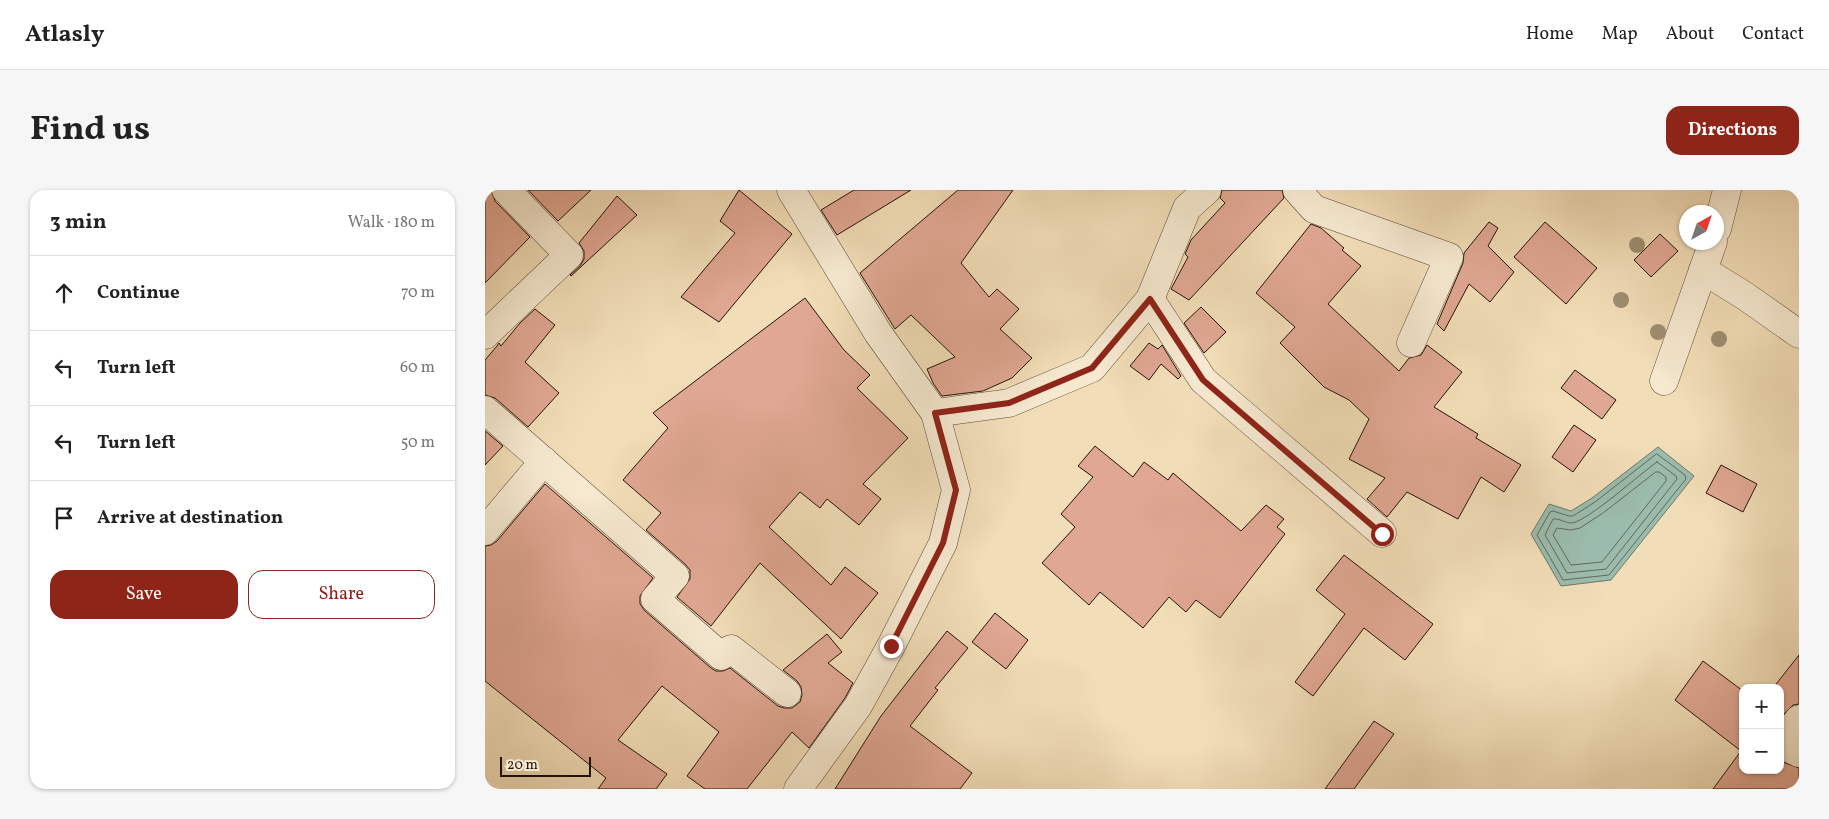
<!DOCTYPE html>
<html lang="en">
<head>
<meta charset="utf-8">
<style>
	body { margin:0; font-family:Vollkorn,serif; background:#f6f6f6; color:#222 }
	.controls { position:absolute; right:15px; bottom:15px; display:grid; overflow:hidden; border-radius:10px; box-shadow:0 1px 4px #0004 }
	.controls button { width:45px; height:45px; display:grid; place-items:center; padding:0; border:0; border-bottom:1px solid #e0e0e0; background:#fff; color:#222; font:25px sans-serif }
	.compass { position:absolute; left:1194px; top:15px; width:45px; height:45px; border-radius:50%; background:#fff; box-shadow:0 1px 4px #0004; rotate:40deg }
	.scale { position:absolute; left:15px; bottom:12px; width:91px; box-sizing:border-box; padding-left:5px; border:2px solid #25130b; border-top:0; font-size:14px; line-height:18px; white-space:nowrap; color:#25130b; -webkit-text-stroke:4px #f6e9d0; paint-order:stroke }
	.stop { position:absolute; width:15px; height:15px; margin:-11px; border:4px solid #8f2418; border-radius:50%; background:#fff }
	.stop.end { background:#8f2418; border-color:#fff; box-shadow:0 1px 5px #0008 }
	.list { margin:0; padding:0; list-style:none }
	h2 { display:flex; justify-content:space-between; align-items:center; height:65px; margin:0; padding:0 20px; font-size:21px }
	h2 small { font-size:16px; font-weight:400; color:#767676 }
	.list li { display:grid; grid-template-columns:32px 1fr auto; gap:15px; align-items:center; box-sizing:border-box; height:75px; padding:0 20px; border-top:1px solid #e0e0e0 }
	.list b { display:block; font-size:19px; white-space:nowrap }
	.list em { font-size:16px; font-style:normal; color:#767676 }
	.actions { display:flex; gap:10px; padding:15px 20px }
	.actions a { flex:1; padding:11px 0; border:1px solid #8f2418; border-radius:15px; text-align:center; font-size:18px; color:#8f2418 }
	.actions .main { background:#8f2418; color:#fff }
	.icon { flex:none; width:28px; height:28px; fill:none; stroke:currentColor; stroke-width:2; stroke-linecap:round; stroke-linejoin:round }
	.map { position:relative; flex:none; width:1314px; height:599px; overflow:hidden; border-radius:15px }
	header { display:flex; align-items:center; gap:30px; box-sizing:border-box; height:70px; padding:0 25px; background:#fff; border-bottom:1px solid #e0e0e0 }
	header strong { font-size:24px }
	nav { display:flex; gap:28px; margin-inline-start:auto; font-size:18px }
	.intro { display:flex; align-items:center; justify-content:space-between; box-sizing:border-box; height:120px; padding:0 30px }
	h1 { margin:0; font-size:35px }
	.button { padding:12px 22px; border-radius:15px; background:#8f2418; color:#fff; font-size:18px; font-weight:700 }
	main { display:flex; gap:30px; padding:0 30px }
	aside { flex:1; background:#fff; border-radius:15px; box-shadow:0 1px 4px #0004 }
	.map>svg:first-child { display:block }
</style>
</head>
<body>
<header>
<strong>Atlasly</strong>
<nav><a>Home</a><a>Map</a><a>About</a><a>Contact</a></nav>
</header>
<div class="intro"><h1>Find us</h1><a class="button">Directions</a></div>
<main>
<aside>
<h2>3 min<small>Walk · 180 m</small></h2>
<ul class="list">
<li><svg class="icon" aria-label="ahead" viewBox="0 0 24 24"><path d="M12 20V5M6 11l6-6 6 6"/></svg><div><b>Continue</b></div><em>70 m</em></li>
<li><svg class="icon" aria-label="left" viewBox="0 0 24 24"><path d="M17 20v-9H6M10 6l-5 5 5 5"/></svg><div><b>Turn left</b></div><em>60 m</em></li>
<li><svg class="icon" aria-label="left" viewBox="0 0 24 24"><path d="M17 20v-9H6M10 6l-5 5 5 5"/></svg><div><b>Turn left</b></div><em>50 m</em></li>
<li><svg class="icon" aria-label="arrive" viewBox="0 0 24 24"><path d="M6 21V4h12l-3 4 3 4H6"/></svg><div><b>Arrive at destination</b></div></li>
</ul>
<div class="actions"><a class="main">Save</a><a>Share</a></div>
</aside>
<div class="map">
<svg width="1314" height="599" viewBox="0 0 1314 599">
	<rect width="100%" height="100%" fill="#f1ddb7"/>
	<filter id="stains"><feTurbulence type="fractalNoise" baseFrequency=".004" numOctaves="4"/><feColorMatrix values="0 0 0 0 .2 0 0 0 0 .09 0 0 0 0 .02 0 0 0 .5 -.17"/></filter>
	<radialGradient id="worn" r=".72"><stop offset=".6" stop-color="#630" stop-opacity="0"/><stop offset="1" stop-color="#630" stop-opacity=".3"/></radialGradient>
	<!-- water -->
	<path fill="#9bbcad" stroke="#6c786c" d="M 1173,257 L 1209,286 L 1126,390 L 1076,396 L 1046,344 L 1064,314 L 1086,321 L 1107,308 Z"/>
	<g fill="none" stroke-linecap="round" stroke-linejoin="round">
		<!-- shore -->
		<g stroke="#60685c" stroke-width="1">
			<path d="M 1172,264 L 1200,285 L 1201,289 L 1124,385 L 1078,390 L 1052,345 L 1065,322 L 1068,321 L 1084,326 L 1088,326 L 1110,312 Z"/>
			<path d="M 1172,272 L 1191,286 L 1192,289 L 1121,379 L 1082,383 L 1060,345 L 1068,329 C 1074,328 1080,333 1087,333 C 1103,331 1156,283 1172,272 Z"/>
			<path d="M 1171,282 L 1174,282 L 1181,287 L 1181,291 L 1117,372 L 1086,375 L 1068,345 L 1072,338 L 1086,340 L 1095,338 L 1118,323 Z"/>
		</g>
	</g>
	<!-- building -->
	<g fill="#e0a792" stroke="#25130b">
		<path d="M 0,0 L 6,0 L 10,11 L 45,47 L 0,93 Z"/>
		<path d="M 43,0 L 106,0 L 73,31 Z"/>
		<path d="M 254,0 L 307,44 L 234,132 L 196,107 L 250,43 L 235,31 Z"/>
		<path d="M 369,0 L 426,0 L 352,45 L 336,20 Z"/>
		<path d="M 473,0 L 528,0 L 476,73 L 504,107 L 512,99 L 534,119 L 515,139 L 547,168 L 527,188 L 498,201 L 457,206 L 448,193 L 442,179 L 470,167 L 426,125 L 410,139 L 375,83 Z"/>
		<path d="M 737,0 L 797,0 L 799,8 L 704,110 L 686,99 L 703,67 L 700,64 L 706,50 L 740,13 L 735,8 Z"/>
		<path d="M 132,6 L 152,25 L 86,86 L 85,85 L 95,76 L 99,69 L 99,61 L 94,53 Z"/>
		<path d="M 1004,32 L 1013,38 L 1003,56 L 1029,82 L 1005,112 L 984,94 L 959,141 L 952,134 L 978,73 L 979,63 Z"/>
		<path d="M 1060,32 L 1112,78 L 1081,114 L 1029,67 Z"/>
		<path d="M 826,34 L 836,38 L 859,58 L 857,60 L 876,76 L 843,114 L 914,181 L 924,168 L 936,165 L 942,155 L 977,182 L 949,217 L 993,244 L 991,248 L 1036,275 L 1019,302 L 996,287 L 973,329 L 922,302 L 902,327 L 882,309 L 900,288 L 864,269 L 884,229 L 864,210 L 839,197 L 795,153 L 810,137 L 771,103 Z"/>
		<path d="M 1175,44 L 1193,61 L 1166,87 L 1149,70 Z"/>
		<path d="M 320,108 L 359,160 L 385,185 L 372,198 L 423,248 L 378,294 L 396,309 L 374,335 L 342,309 L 335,318 L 315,302 L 284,337 L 346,395 L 360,377 L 393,403 L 356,449 L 275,373 L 226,436 L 192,407 L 205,389 L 205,380 L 200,374 L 161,340 L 176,323 L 138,290 L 183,238 L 168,223 Z"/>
		<path d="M 716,117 L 741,142 L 719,163 L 699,133 Z"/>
		<path d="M 50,119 L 70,135 L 40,172 L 74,203 L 43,237 L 10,208 L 0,205 L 0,170 L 12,156 L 14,153 L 16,156 L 35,133 Z"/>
		<path d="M 664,153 L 673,159 L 677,155 L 696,186 L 693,189 L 676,174 L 664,190 L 645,176 Z"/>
		<path d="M 1090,180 L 1131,210 L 1117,229 L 1076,198 Z"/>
		<path d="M 1089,235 L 1111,250 L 1088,282 L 1067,267 Z"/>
		<path d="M 0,241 L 18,256 L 0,275 Z"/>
		<path d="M 610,256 L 648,287 L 659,272 L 683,290 L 688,283 L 756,341 L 781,315 L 799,329 L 792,337 L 800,344 L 735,428 L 711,410 L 701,422 L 684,407 L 658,438 L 615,402 L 604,415 L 557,373 L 590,337 L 576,324 L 608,287 L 593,276 Z"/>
		<path d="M 1236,275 L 1272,294 L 1258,322 L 1221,303 Z"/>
		<path d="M 60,294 L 168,388 L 155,406 L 155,414 L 160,421 L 226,478 L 231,481 L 238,481 L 245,478 L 293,516 L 299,518 L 307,518 L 315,512 L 317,505 L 316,497 L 312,491 L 298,480 L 342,444 L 357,462 L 343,473 L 368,493 L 360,508 L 324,558 L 307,542 L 262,599 L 220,599 L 202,586 L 234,542 L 177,496 L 133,550 L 182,584 L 171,599 L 113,599 L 121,588 L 0,491 L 0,356 L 6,355 L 12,351 Z"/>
		<path d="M 859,365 L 948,434 L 920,470 L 879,438 L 828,506 L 810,492 L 860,424 L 831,400 Z"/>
		<path d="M 510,423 L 543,450 L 521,479 L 487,452 Z"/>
		<path d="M 462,441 L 483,458 L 450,498 L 453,500 L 425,536 L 487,583 L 475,599 L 350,599 L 396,526 Z"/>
		<path d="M 1314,465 L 1314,514 L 1308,515 L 1295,528 L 1295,498 L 1288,498 Z"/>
		<path d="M 1218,471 L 1258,501 L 1258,580 L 1295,580 L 1295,571 L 1314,578 L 1314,599 L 1228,599 L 1256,561 L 1190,510 Z"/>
		<path d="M 889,531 L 909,544 L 869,599 L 840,599 Z"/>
	</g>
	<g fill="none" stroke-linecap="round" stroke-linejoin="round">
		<defs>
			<g id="street">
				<path d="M 306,0 L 393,143 L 450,223 L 471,300 L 458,353 L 406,456 L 373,516 L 313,599"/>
				<path d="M 812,0 L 829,19 L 964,67 L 926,153"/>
				<path d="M 1232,39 L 1242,0"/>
				<path d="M 1218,80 L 1260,106 L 1314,144"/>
				<path d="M 665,109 L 718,190 L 897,343"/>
				<path d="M 0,145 L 84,65 L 21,0"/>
				<path d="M 1179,191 L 1228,52"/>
				<path d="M 0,220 L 190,386 L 170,409 L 236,466 L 246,459 L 302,503"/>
				<path d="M 450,223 L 524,213 L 607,178 L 665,109 L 702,18 L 722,0"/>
				<path d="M 0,341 L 59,271"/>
				<path d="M 1314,529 L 1295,554 L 1314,563"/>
			</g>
		</defs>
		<!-- street casing -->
		<use href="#street" stroke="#584636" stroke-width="29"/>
		<!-- street -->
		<use href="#street" stroke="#f6e9d0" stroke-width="28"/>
	</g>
	<!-- trees -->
	<g fill="#9e8f71">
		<circle cx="1152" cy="55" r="8"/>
		<circle cx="1136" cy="110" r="8"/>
		<circle cx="1173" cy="142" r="8"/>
		<circle cx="1234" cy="149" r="8"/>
	</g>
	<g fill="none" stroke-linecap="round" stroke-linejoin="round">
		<!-- route -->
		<path stroke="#8f2418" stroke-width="6" d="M 406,456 L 458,353 L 471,300 L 450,223 L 524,213 L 607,178 L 665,109 L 718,190 L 897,344"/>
	</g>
	<rect width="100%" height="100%" filter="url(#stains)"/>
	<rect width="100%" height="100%" fill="url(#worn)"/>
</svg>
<div class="controls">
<button>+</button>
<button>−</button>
</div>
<svg class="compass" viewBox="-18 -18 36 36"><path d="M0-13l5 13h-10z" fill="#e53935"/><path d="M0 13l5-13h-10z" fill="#767676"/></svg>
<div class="scale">20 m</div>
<div class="stop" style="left:897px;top:344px"></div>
<div class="stop end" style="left:406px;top:456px"></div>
</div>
</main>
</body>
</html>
